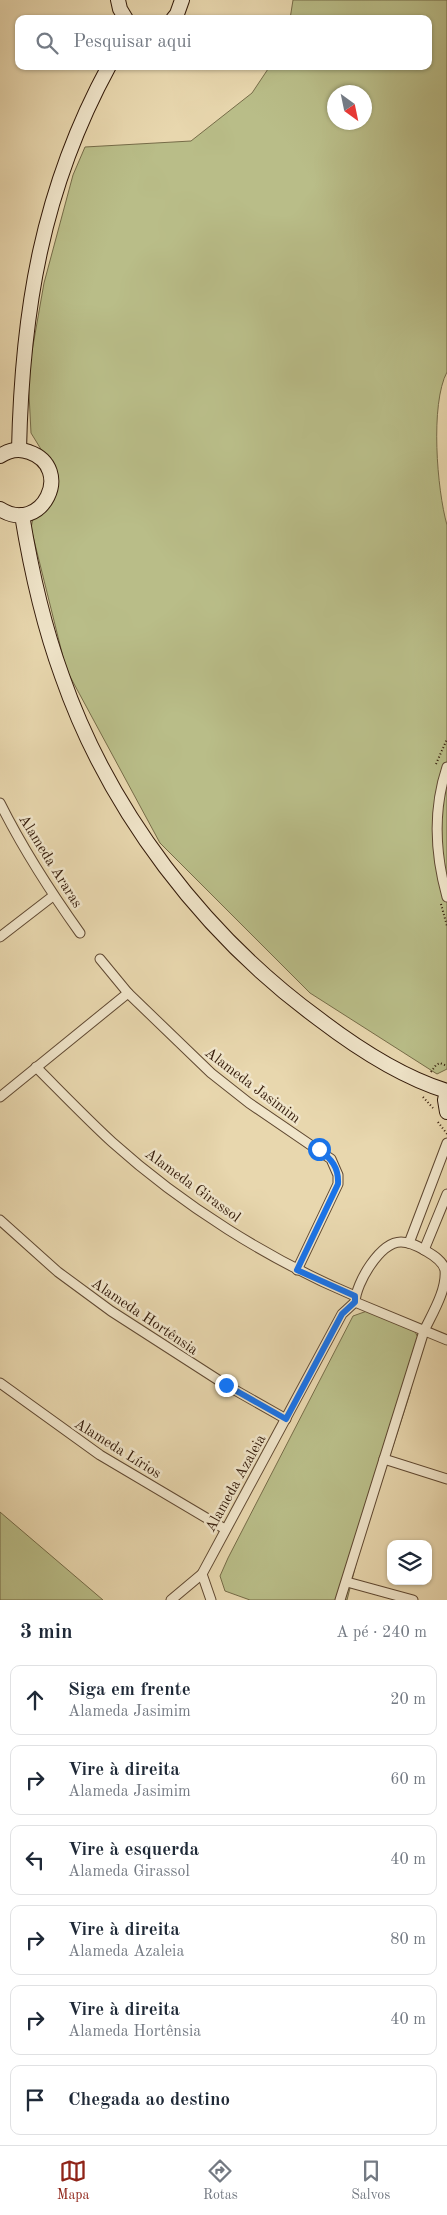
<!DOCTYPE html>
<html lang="pt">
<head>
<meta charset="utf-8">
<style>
	body { margin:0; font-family:"Old Standard TT",serif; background:#f6f6f7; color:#1f2937 }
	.controls { position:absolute; right:15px; bottom:15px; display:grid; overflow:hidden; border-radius:10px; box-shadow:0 1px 4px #0004 }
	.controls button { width:45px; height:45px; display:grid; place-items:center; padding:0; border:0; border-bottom:1px solid #e0e1e3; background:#fff; color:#1f2937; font:25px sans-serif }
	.compass { position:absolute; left:327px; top:85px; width:45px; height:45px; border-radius:50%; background:#fff; box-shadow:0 1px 4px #0004; rotate:147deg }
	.stop { position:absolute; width:15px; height:15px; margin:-11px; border:4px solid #1a73e8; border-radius:50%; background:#fff }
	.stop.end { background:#1a73e8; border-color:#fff; box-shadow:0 1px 5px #0008 }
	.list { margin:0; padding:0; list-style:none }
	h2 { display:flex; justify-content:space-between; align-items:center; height:65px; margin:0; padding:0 20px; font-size:21px }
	h2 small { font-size:16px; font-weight:400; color:#747a83 }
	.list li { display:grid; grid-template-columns:32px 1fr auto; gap:15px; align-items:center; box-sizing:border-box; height:70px; margin:0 10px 10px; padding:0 10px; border:1px solid #e0e1e3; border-radius:10px }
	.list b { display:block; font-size:19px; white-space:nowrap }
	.list p { margin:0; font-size:16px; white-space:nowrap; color:#747a83 }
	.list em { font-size:16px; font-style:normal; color:#747a83 }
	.icon { flex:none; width:28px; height:28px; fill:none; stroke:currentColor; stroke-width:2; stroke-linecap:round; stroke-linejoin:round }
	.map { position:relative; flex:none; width:447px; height:1600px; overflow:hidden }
	.search { position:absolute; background:#fff; box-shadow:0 1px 4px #0004; left:15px; right:15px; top:15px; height:55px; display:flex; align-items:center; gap:12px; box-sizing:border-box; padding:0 18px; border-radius:10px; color:#747a83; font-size:19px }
	.sheet { height:545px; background:#fff }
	nav { display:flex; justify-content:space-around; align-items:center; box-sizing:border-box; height:70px; border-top:1px solid #e0e1e3; background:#fff; font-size:14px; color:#747a83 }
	nav a { display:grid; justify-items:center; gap:2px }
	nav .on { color:#8f2418 }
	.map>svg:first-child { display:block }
</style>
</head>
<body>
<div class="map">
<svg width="447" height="1600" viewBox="0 0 447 1600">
	<rect width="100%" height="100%" fill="#e8d7ae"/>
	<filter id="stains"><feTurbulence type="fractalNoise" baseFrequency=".004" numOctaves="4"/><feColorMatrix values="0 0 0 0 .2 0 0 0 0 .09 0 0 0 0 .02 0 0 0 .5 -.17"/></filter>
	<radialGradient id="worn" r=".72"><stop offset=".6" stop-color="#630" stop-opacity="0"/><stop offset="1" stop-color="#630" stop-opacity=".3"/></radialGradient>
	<!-- green -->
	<g fill="#b9bd88" stroke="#766c48" fill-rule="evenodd">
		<path d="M 293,0 L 447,0 L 447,372 C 430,404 437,490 447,525 L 447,1069 L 437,1074 L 310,993 L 160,843 L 66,669 L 31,528 L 36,504 L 55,472 L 31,433 L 28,374 L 44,283 L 73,175 L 85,147 L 191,141 L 252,93 L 270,66 L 428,66 L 428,19 L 290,19 ZM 334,92 L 364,92 L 364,122 L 334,122 Z"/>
		<path d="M 367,1311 L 414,1330 L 420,1341 L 410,1393 L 359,1552 L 347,1600 L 250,1600 L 225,1591 L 220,1576 L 228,1558 L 353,1316 Z"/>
		<path d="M 0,1512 L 103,1600 L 0,1600 Z"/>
	</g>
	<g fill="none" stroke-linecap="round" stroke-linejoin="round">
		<defs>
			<g id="street">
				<path d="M 447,767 C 433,809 435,854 447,897"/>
				<path d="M 0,803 C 23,849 50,891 80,933"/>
				<path d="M 0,937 L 53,896"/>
				<path d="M 100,959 L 128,993 L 211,1073 L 249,1103 L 331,1159 L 338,1175 L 338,1184 L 297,1270"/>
				<path d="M 36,1067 C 61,1092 86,1118 112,1142 C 182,1205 269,1260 355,1296"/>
				<path d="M 0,1097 L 128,993"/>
				<path d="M 0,1220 L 58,1272 L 111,1311 L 226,1385 L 286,1419"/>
				<path d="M 409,1243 L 447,1143"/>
				<path d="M 424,1250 L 447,1194"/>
				<path d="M 355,1302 L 447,1340"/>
				<path d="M 0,1383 L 100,1455 L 225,1529"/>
				<path d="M 384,1459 L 447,1479"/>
				<path d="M 202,1574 L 211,1600"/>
				<path d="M 347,1582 L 413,1600"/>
				<path d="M 171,1600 L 202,1574 L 342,1314 L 355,1302 C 356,1283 380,1242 401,1242 C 411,1242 419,1247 426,1251 C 433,1255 443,1261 445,1270 C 447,1290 432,1314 424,1331 L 340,1600"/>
			</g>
			<g id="secondary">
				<path d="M 118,0 L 120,9 L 126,19"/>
				<path d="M 173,19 L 177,14 L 182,0"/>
				<path d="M 19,450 C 22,311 42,189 109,66"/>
				<path d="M 0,456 C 9,450 19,448 29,452 C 75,468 42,536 0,509"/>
				<path d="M 22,515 C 31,570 43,624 62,676 C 109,811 204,935 319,1019 C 357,1048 401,1077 447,1091"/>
				<path d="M 447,1091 L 445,1100 L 447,1112"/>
			</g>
		</defs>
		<!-- street casing -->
		<use href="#street" stroke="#604932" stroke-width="11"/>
		<!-- secondary casing -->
		<use href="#secondary" stroke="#331a09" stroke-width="16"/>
		<!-- path -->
		<g stroke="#331a09" stroke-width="2" stroke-dasharray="1 2.5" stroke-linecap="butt">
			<path d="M 436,764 L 447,739"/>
			<path d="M 441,904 L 447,926"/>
			<path d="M 431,1072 L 436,1065 L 440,1063 L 447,1066"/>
			<path d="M 423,1097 L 433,1108"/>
			<path d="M 438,1122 L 447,1134"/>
		</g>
		<!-- street -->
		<use href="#street" stroke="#f0e5ca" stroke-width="9"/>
		<!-- secondary -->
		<use href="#secondary" stroke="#f0e5ca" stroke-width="14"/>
	</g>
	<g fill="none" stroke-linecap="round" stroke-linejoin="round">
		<!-- route -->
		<path stroke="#1a73e8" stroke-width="6" d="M 226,1385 L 286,1419 L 342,1314 L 355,1302 L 355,1296 L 297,1270 L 338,1184 C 339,1167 331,1159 319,1149"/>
	</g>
	<g text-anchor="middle" stroke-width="5" stroke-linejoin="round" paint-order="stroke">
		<!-- street labels -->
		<g font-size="15" fill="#331a09" stroke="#f0e5ca">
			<text transform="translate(51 861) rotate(58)" y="5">Alameda Araras</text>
			<text transform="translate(253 1085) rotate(37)" y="5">Alameda Jasimim</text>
			<text transform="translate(193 1185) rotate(36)" y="5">Alameda Girassol</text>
			<text transform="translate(145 1316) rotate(34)" y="5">Alameda Hortênsia</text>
			<text transform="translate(118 1448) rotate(32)" y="5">Alameda Lírios</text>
			<text transform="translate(235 1483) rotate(-61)" y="5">Alameda Azaleia</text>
		</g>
	</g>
	<rect width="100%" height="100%" filter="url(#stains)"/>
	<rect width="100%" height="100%" fill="url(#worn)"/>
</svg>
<div class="controls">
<button><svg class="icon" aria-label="layers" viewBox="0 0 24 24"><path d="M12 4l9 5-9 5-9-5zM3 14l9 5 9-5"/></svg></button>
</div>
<svg class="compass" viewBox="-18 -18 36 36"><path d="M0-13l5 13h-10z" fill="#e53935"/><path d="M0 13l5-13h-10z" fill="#747a83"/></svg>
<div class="stop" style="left:319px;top:1149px"></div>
<div class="stop end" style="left:226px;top:1385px"></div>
<div class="search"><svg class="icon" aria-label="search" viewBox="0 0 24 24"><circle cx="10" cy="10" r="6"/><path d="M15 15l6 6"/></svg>Pesquisar aqui</div>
</div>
<section class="sheet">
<h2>3 min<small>A pé · 240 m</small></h2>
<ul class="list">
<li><svg class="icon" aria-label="ahead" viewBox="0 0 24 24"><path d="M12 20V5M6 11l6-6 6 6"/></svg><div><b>Siga em frente</b><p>Alameda Jasimim</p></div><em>20 m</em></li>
<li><svg class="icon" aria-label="right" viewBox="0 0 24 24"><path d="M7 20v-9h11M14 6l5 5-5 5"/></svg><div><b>Vire à direita</b><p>Alameda Jasimim</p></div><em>60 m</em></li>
<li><svg class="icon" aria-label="left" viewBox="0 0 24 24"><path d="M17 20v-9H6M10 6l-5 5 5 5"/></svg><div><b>Vire à esquerda</b><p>Alameda Girassol</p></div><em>40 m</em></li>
<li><svg class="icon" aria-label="right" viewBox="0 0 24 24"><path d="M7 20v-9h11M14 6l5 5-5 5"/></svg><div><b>Vire à direita</b><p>Alameda Azaleia</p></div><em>80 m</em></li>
<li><svg class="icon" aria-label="right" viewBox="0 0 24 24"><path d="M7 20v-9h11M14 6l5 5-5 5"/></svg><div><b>Vire à direita</b><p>Alameda Hortênsia</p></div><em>40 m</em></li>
<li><svg class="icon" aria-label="arrive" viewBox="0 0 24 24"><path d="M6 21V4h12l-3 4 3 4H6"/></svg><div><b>Chegada ao destino</b></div></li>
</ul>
</section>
<nav>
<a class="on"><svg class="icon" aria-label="map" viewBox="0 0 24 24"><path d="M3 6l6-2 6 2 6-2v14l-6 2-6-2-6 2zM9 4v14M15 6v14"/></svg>Mapa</a>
<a><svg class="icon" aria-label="directions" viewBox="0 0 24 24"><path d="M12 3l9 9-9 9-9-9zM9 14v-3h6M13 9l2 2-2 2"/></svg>Rotas</a>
<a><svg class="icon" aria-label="saved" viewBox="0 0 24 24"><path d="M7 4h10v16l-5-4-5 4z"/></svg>Salvos</a>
</nav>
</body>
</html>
